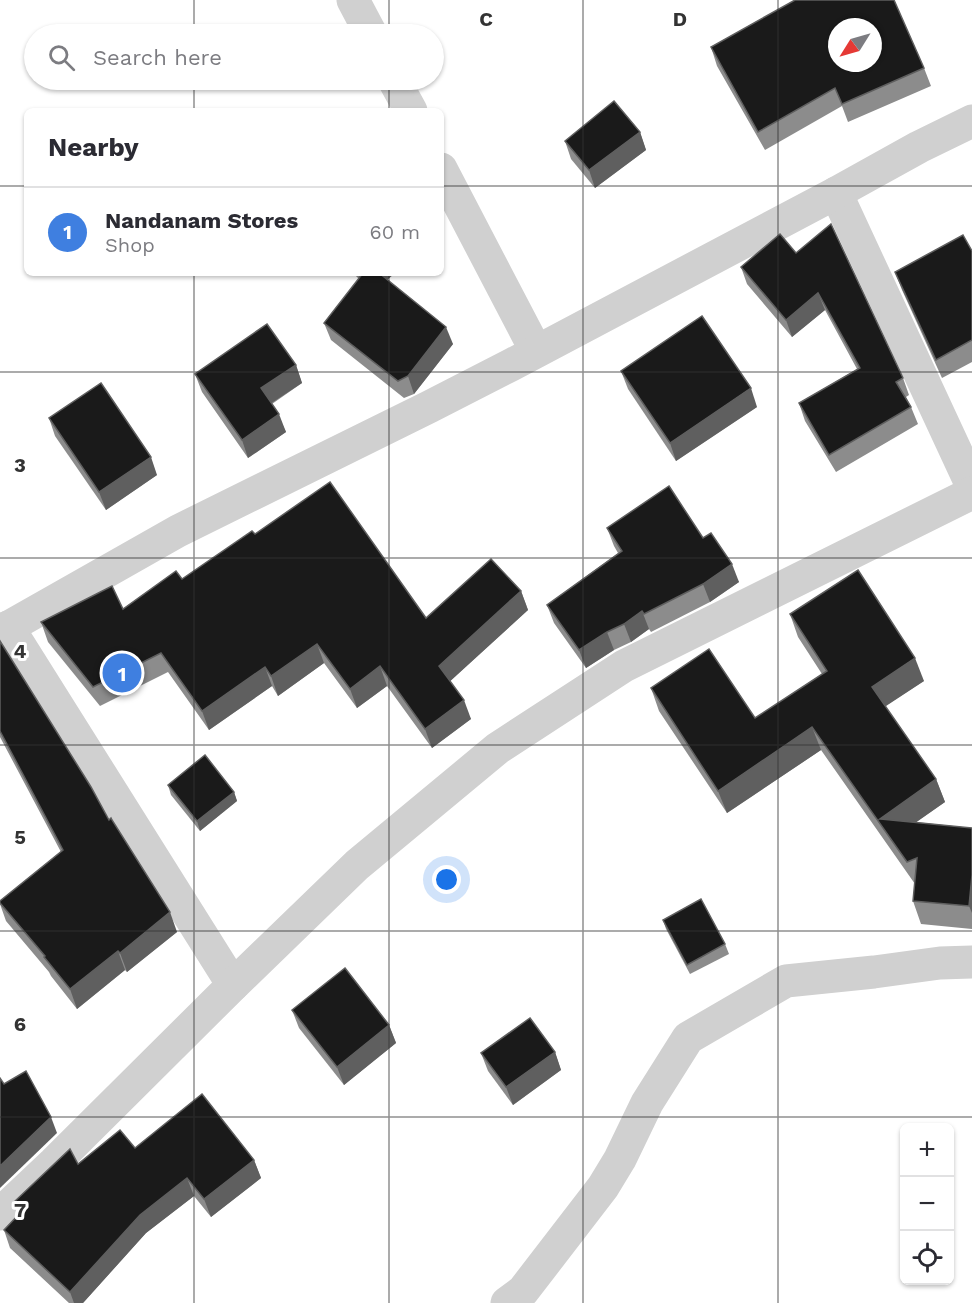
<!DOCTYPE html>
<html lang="en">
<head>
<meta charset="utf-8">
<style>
	body { margin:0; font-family:"Work Sans",sans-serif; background:#f2f2f3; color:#2b2b33 }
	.controls { position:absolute; right:18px; bottom:18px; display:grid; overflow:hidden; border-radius:9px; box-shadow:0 2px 4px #0004 }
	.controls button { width:54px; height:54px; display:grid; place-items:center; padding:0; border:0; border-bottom:2px solid #e1e1e2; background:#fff; color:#2b2b33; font:30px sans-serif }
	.compass { position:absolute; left:828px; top:18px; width:54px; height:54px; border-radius:50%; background:#fff; box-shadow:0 2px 4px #0004; rotate:233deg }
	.you { position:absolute; left:447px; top:880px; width:21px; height:21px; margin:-15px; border:4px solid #fff; border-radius:50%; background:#1a73e8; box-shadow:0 0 0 9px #1a73e833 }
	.badge { display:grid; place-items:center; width:39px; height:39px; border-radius:50%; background:#e63946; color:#fff; font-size:20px; font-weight:700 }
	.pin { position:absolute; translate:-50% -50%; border:3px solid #fff; box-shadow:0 2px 6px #0006 }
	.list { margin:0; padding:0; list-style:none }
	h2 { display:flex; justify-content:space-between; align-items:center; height:78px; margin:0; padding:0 24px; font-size:26px }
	h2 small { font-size:20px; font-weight:400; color:#7c7c81 }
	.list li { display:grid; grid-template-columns:39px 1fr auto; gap:18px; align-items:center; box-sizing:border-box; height:90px; padding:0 24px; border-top:2px solid #e1e1e2 }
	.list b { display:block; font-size:22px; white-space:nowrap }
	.list p { margin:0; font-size:20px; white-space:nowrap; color:#7c7c81 }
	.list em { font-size:20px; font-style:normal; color:#7c7c81 }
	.icon { flex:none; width:33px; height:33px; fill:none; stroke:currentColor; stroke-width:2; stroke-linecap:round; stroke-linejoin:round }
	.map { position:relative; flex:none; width:972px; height:1303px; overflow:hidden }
	.search { position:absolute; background:#fff; box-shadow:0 2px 4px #0004; left:24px; top:24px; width:420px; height:66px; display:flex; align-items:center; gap:15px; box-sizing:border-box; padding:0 21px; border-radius:33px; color:#7c7c81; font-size:22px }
	.panel { position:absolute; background:#fff; box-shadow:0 2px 4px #0004; left:24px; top:108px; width:420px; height:168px; border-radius:9px }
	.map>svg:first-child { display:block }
</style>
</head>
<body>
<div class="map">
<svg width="972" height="1303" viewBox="0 0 972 1303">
	<rect width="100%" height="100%" fill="#fff"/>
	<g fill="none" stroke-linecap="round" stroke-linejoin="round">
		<!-- minor -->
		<g stroke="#d0d0d0" stroke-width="33">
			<path d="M 353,0 L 371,34"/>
			<path d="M 394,80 L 411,111"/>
			<path d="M 441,169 L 536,351"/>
			<path d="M 836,193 L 972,486"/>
			<path d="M 8,627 L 233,985"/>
			<path d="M 0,632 L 178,531 L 429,407 L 511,365 L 836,193 L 919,147 L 972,121"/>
			<path d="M 0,1214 L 54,1163 L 233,985 L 357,865 L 498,748 L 624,666 L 972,493"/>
			<path d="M 507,1303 L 523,1291 L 603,1187 L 620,1159 L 647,1103 L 688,1038 L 786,981 L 874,972 L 940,963 L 972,962"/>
		</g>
	</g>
	<!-- wall -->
	<g fill="#8c8c8c">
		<path d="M 711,47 L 924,68 L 931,86 L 848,122 L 842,106 L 765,150 L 717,66 Z"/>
		<path d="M 640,132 L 646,150 L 595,188 L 571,159 L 565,141 Z"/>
		<path d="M 780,234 L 903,378 L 909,395 L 906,397 L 911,407 L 918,424 L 836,472 L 805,421 L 799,403 L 857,369 L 825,310 L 792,337 L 747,284 L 741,267 Z"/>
		<path d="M 972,251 L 972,362 L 942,378 L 902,290 L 895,272 Z"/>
		<path d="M 353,273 L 395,273 L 387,280 L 453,344 L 414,394 L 404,398 L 331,340 L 324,323 L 359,279 Z"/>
		<path d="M 296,365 L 302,383 L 272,404 L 286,432 L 248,458 L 202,392 L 195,374 Z"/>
		<path d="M 621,371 L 757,407 L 676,461 L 628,389 Z"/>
		<path d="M 49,418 L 157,475 L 106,510 L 55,436 Z"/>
		<path d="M 607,528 L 703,538 L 739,582 L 710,602 L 651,632 L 649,629 L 631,642 L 614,650 L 586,668 L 554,623 L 547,605 L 618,553 L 614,546 Z"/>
		<path d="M 255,534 L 426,618 L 521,591 L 528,610 L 450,681 L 471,719 L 432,748 L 387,686 L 357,708 L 324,663 L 278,696 L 272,686 L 209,730 L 168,672 L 100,706 L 48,642 L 41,622 L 123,609 L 182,579 Z"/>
		<path d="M 790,614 L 924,681 L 885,706 L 936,779 L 945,802 L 916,822 L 972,828 L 972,929 L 921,924 L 913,901 L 915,884 L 821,750 L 727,813 L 659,711 L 651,688 L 755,718 L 822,674 L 798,637 Z"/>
		<path d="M 0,641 L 177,932 L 127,972 L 125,970 L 77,1009 L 51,976 L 49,972 L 6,921 L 0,904 L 0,901 L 61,852 L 0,737 Z"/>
		<path d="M 168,785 L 234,792 L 237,801 L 200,831 L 171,795 Z"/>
		<path d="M 663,920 L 725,944 L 729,954 L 690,974 L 666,929 Z"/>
		<path d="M 292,1010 L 389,1025 L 396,1043 L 344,1085 L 299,1028 Z"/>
		<path d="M 555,1052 L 561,1070 L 513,1105 L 488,1071 L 481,1053 Z"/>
		<path d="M 135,1148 L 254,1160 L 261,1178 L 211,1217 L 194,1196 L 146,1233 L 83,1303 L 69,1303 L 10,1248 L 4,1230 L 19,1214 L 14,1202 L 78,1164 Z"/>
	</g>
	<!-- shaded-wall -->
	<g fill="#5f5f5f">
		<path d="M 640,132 L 646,150 L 595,188 L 589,170 Z"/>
		<path d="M 375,273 L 395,273 L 380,286 Z"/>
		<path d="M 818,293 L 825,310 L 792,337 L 786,320 Z"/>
		<path d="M 446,327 L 453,344 L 414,394 L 408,376 Z"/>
		<path d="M 296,365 L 302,383 L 267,406 L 261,388 Z"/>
		<path d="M 751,388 L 757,407 L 676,461 L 670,443 Z"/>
		<path d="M 279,414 L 286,432 L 248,458 L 242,440 Z"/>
		<path d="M 151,457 L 157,475 L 106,510 L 99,492 Z"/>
		<path d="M 732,564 L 739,582 L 710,602 L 703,584 Z"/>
		<path d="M 521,591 L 528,610 L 446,685 L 439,666 Z"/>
		<path d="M 642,611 L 649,629 L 631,642 L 624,624 Z"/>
		<path d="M 607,632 L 614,650 L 586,668 L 579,650 Z"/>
		<path d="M 317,644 L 324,663 L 278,696 L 271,676 Z"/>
		<path d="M 915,658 L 924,681 L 880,710 L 872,687 Z"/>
		<path d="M 380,666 L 387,686 L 357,708 L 350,689 Z"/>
		<path d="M 265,667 L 272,686 L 209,730 L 202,711 Z"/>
		<path d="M 464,700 L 471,719 L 432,748 L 425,729 Z"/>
		<path d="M 812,727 L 821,750 L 727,813 L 718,791 Z"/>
		<path d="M 936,779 L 945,802 L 891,840 L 880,819 Z"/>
		<path d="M 234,792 L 237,801 L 200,831 L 197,821 Z"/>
		<path d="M 972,875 L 972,913 L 969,906 Z"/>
		<path d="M 170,912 L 177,932 L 127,972 L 120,953 Z"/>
		<path d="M 118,951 L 125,970 L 77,1009 L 70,989 Z"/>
		<path d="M 389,1025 L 396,1043 L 344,1085 L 337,1067 Z"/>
		<path d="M 555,1052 L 561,1070 L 513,1105 L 506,1087 Z"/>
		<path d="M 51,1117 L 57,1133 L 0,1188 L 0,1166 Z"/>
		<path d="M 254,1160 L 261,1178 L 211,1217 L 204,1199 Z"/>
		<path d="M 187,1178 L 194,1196 L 146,1233 L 83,1303 L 74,1303 L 70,1292 L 140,1215 Z"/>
	</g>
	<!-- building -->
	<g fill="#1a1a1a" stroke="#5f5f5f" stroke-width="1.5" fill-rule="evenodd">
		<path d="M 795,0 L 894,0 L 924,68 L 842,104 L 835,88 L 758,132 L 711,47 ZM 837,27 L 873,27 L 873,63 L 837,63 Z"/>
		<path d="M 614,101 L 640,132 L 589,170 L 565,141 Z"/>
		<path d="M 831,224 L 903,378 L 896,382 L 911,407 L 829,455 L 799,403 L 860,368 L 818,293 L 786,320 L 741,267 L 780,234 L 796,253 Z"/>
		<path d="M 963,235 L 972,251 L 972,340 L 936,360 L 895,272 Z"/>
		<path d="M 363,273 L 379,273 L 446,327 L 408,376 L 398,381 L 324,323 Z"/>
		<path d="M 702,316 L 751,388 L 670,443 L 621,371 Z"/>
		<path d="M 267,324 L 296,365 L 261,388 L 279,414 L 242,440 L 195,374 Z"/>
		<path d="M 101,383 L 151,457 L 99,492 L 49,418 Z"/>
		<path d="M 330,482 L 426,618 L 491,559 L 521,591 L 439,666 L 464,700 L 425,729 L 380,666 L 350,689 L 317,644 L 271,676 L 265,667 L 202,711 L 161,653 L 93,687 L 41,622 L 112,586 L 123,609 L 176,571 L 182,579 L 252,531 L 255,534 Z"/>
		<path d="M 669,486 L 703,538 L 711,533 L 732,564 L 703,584 L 644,614 L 642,611 L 624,624 L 607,632 L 579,650 L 547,605 L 622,551 L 607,528 Z"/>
		<path d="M 858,570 L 915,658 L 872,687 L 936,779 L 880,819 L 972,828 L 972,875 L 969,906 L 913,901 L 917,858 L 907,862 L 812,727 L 718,791 L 651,688 L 709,649 L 755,718 L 827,671 L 790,614 Z"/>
		<path d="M 0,641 L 91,787 L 109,820 L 111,818 L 112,820 L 170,912 L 120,953 L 118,951 L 70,989 L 44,957 L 45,956 L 0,903 L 0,901 L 63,850 L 0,731 Z"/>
		<path d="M 205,755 L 234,792 L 197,821 L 168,785 Z"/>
		<path d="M 701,899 L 725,944 L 687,965 L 663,920 Z"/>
		<path d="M 345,968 L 389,1025 L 337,1067 L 292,1010 Z"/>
		<path d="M 530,1018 L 555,1052 L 506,1087 L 481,1053 Z"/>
		<path d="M 26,1071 L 51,1117 L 0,1166 L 0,1078 L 4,1084 Z"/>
		<path d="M 202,1094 L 254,1160 L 204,1199 L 187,1178 L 140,1215 L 70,1292 L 4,1230 L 21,1212 L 14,1202 L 70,1149 L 78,1164 L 120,1130 L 135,1148 Z"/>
	</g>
	<!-- grid -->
	<path fill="none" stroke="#333" stroke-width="1.5" stroke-opacity="0.55" d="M 194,0 L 194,34M 389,0 L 389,34M 583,0 L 583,1303M 778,0 L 778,1303M 194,80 L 194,111M 389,80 L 389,111M 0,186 L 27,186M 441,186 L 972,186M 194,273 L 194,1303M 389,273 L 389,1303M 0,372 L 972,372M 0,558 L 972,558M 0,745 L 972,745M 0,931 L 972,931M 0,1117 L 972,1117"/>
	<g font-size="20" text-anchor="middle" font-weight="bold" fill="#333" stroke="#fff" stroke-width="6" stroke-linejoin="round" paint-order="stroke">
		<text x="486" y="26">C</text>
		<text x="680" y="26">D</text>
		<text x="20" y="472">3</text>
		<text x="20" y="658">4</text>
		<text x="20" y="844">5</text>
		<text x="20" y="1031">6</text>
		<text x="20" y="1217">7</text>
	</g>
</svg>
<div class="controls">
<button>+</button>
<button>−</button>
<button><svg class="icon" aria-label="locate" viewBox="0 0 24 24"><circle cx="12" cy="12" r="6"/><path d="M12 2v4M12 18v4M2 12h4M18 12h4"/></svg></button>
</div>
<svg class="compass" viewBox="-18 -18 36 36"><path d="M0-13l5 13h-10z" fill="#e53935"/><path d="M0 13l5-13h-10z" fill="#7c7c81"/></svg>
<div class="you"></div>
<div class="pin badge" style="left:122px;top:673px;background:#3f7fe0">1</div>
<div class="search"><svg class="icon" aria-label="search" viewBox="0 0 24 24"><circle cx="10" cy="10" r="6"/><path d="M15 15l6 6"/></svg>Search here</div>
<section class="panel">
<h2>Nearby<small></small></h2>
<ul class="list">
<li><span class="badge" style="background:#3f7fe0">1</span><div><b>Nandanam Stores</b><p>Shop</p></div><em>60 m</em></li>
</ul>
</section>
</div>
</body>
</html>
